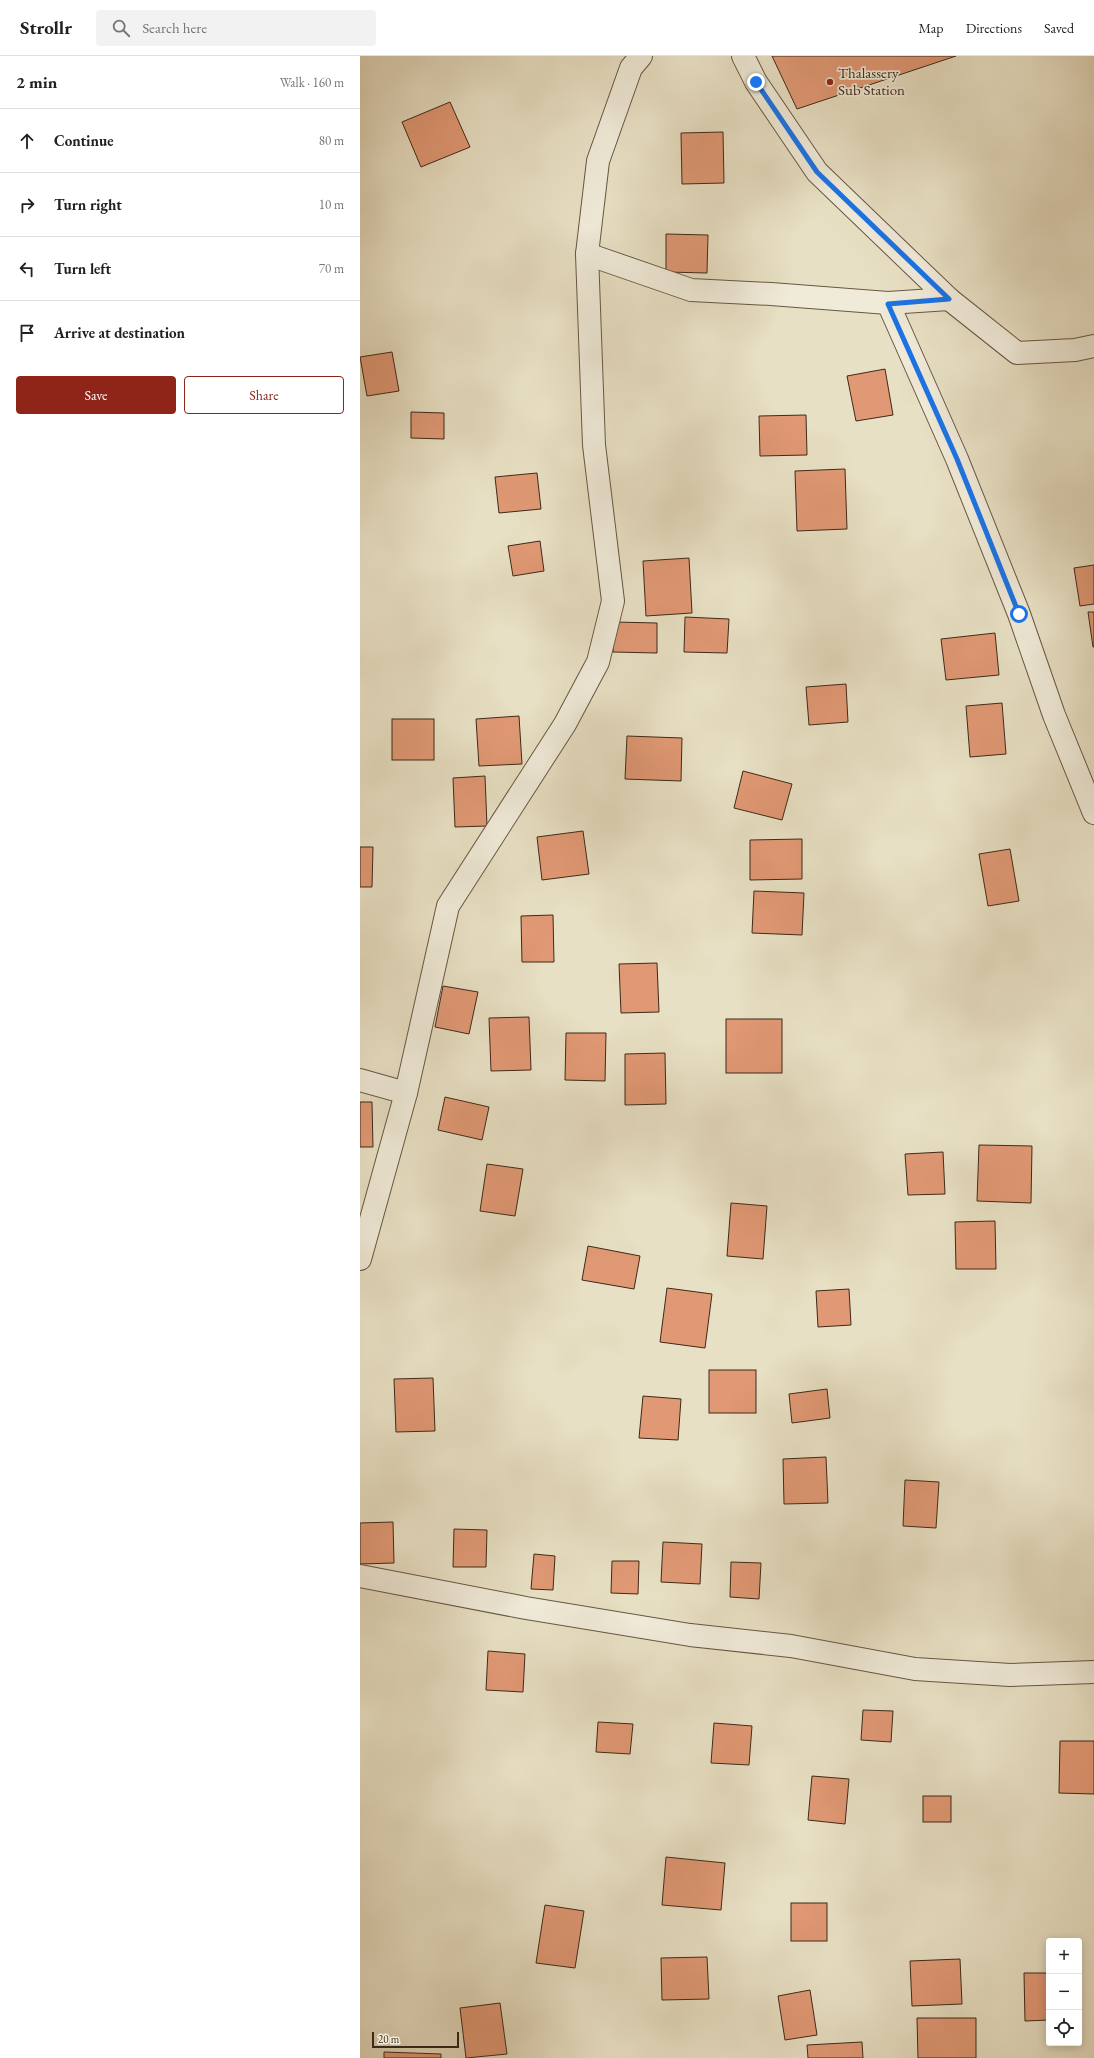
<!DOCTYPE html>
<html lang="en">
<head>
<meta charset="utf-8">
<style>
	body { margin:0; font-family:"EB Garamond",serif; background:#f2f2f2; color:#202124 }
	.controls { position:absolute; right:12px; bottom:12px; display:grid; overflow:hidden; border-radius:4px; box-shadow:0 2px 10px #0003 }
	.controls button { width:36px; height:36px; display:grid; place-items:center; padding:0; border:0; border-bottom:1px solid #e0e0e0; background:#fff; color:#202124; font:20px sans-serif }
	.scale { position:absolute; left:12px; bottom:10px; width:87px; box-sizing:border-box; padding-left:4px; border:2px solid #3d2918; border-top:0; font-size:11px; line-height:14px; white-space:nowrap; color:#3d2918; -webkit-text-stroke:3px #f0ebd9; paint-order:stroke }
	.stop { position:absolute; width:12px; height:12px; margin:-9px; border:3px solid #1a73e8; border-radius:50%; background:#fff }
	.stop.end { background:#1a73e8; border-color:#fff; box-shadow:0 1px 4px #0008 }
	.list { margin:0; padding:0; list-style:none }
	h2 { display:flex; justify-content:space-between; align-items:center; height:52px; margin:0; padding:0 16px; font-size:17px }
	h2 small { font-size:13px; font-weight:400; color:#757577 }
	.list li { display:grid; grid-template-columns:26px 1fr auto; gap:12px; align-items:center; box-sizing:border-box; height:64px; padding:0 16px; border-top:1px solid #e0e0e0 }
	.list b { display:block; font-size:15px; white-space:nowrap }
	.list em { font-size:13px; font-style:normal; color:#757577 }
	.actions { display:flex; gap:8px; padding:12px 16px }
	.actions a { flex:1; padding:9px 0; border:1px solid #8f2418; border-radius:4px; text-align:center; font-size:14px; color:#8f2418 }
	.actions .main { background:#8f2418; color:#fff }
	.icon { flex:none; width:22px; height:22px; fill:none; stroke:currentColor; stroke-width:2; stroke-linecap:round; stroke-linejoin:round }
	.map { position:relative; flex:none; width:734px; height:2002px; overflow:hidden }
	header { display:flex; align-items:center; gap:24px; box-sizing:border-box; height:56px; padding:0 20px; background:#fff; border-bottom:1px solid #e0e0e0 }
	header strong { font-size:19px }
	nav { display:flex; gap:22px; margin-inline-start:auto; font-size:14px }
	.search { width:280px; height:36px; background:#f2f2f2; display:flex; align-items:center; gap:10px; box-sizing:border-box; padding:0 14px; border-radius:4px; color:#757577; font-size:15px }
	main { display:flex }
	aside { flex:1; background:#fff }
	.map>svg:first-child { display:block }
</style>
</head>
<body>
<header>
<strong>Strollr</strong>
<div class="search"><svg class="icon" aria-label="search" viewBox="0 0 24 24"><circle cx="10" cy="10" r="6"/><path d="M15 15l6 6"/></svg>Search here</div>
<nav><a>Map</a><a>Directions</a><a>Saved</a></nav>
</header>
<main>
<aside>
<h2>2 min<small>Walk · 160 m</small></h2>
<ul class="list">
<li><svg class="icon" aria-label="ahead" viewBox="0 0 24 24"><path d="M12 20V5M6 11l6-6 6 6"/></svg><div><b>Continue</b></div><em>80 m</em></li>
<li><svg class="icon" aria-label="right" viewBox="0 0 24 24"><path d="M7 20v-9h11M14 6l5 5-5 5"/></svg><div><b>Turn right</b></div><em>10 m</em></li>
<li><svg class="icon" aria-label="left" viewBox="0 0 24 24"><path d="M17 20v-9H6M10 6l-5 5 5 5"/></svg><div><b>Turn left</b></div><em>70 m</em></li>
<li><svg class="icon" aria-label="arrive" viewBox="0 0 24 24"><path d="M6 21V4h12l-3 4 3 4H6"/></svg><div><b>Arrive at destination</b></div></li>
</ul>
<div class="actions"><a class="main">Save</a><a>Share</a></div>
</aside>
<div class="map">
<svg width="734" height="2002" viewBox="0 0 734 2002">
	<rect width="100%" height="100%" fill="#e8e0c4"/>
	<filter id="stains"><feTurbulence type="fractalNoise" baseFrequency=".005" numOctaves="4"/><feColorMatrix values="0 0 0 0 .2 0 0 0 0 .09 0 0 0 0 .02 0 0 0 .5 -.17"/></filter>
	<radialGradient id="worn" r=".72"><stop offset=".6" stop-color="#630" stop-opacity="0"/><stop offset="1" stop-color="#630" stop-opacity=".3"/></radialGradient>
	<!-- building -->
	<g fill="#e19975" stroke="#3d2918">
		<path d="M 412,0 L 596,0 L 437,53 Z"/>
		<path d="M 90,46 L 110,91 L 61,111 L 42,66 Z"/>
		<path d="M 363,76 L 364,127 L 322,128 L 321,77 Z"/>
		<path d="M 306,178 L 348,179 L 347,217 L 306,216 Z"/>
		<path d="M 32,296 L 39,335 L 7,340 L 0,301 Z"/>
		<path d="M 525,313 L 533,359 L 496,365 L 487,320 Z"/>
		<path d="M 51,356 L 84,357 L 84,383 L 51,382 Z"/>
		<path d="M 446,359 L 447,399 L 400,400 L 399,360 Z"/>
		<path d="M 485,413 L 487,473 L 437,475 L 435,415 Z"/>
		<path d="M 177,417 L 181,453 L 139,457 L 135,421 Z"/>
		<path d="M 180,485 L 184,515 L 153,520 L 148,490 Z"/>
		<path d="M 329,502 L 332,557 L 286,560 L 283,505 Z"/>
		<path d="M 734,509 L 734,548 L 720,550 L 714,512 Z"/>
		<path d="M 728,556 L 734,556 L 734,591 L 733,591 Z"/>
		<path d="M 325,561 L 369,563 L 367,597 L 324,596 Z"/>
		<path d="M 254,566 L 297,567 L 297,597 L 253,596 Z"/>
		<path d="M 635,577 L 639,619 L 586,624 L 581,583 Z"/>
		<path d="M 486,628 L 488,666 L 449,669 L 446,631 Z"/>
		<path d="M 642,647 L 646,698 L 610,701 L 606,650 Z"/>
		<path d="M 159,660 L 162,708 L 119,710 L 116,663 Z"/>
		<rect x="32" y="663" width="42" height="41"/>
		<path d="M 267,680 L 322,682 L 321,725 L 265,723 Z"/>
		<path d="M 383,715 L 432,728 L 422,764 L 374,752 Z"/>
		<path d="M 125,720 L 127,770 L 95,771 L 93,722 Z"/>
		<path d="M 223,775 L 229,818 L 182,824 L 177,781 Z"/>
		<path d="M 442,783 L 442,823 L 390,824 L 390,784 Z"/>
		<path d="M 0,791 L 13,791 L 12,831 L 0,831 Z"/>
		<path d="M 650,793 L 659,845 L 628,850 L 619,798 Z"/>
		<path d="M 394,835 L 444,837 L 442,879 L 392,877 Z"/>
		<path d="M 193,859 L 194,906 L 162,906 L 161,860 Z"/>
		<path d="M 297,907 L 299,956 L 261,957 L 259,908 Z"/>
		<path d="M 83,930 L 118,936 L 109,978 L 75,971 Z"/>
		<path d="M 169,961 L 171,1014 L 131,1015 L 129,962 Z"/>
		<rect x="366" y="963" width="56" height="54"/>
		<path d="M 206,977 L 246,977 L 245,1025 L 205,1024 Z"/>
		<path d="M 305,997 L 306,1048 L 265,1049 L 265,998 Z"/>
		<path d="M 85,1041 L 129,1051 L 122,1084 L 78,1074 Z"/>
		<path d="M 0,1046 L 12,1046 L 13,1091 L 0,1091 Z"/>
		<path d="M 619,1089 L 672,1090 L 671,1147 L 617,1145 Z"/>
		<path d="M 583,1096 L 585,1138 L 548,1139 L 545,1098 Z"/>
		<path d="M 127,1108 L 163,1113 L 155,1160 L 120,1155 Z"/>
		<path d="M 371,1147 L 407,1150 L 403,1203 L 367,1200 Z"/>
		<path d="M 635,1165 L 636,1213 L 596,1213 L 595,1166 Z"/>
		<path d="M 228,1190 L 280,1200 L 274,1233 L 222,1224 Z"/>
		<path d="M 307,1232 L 352,1238 L 345,1292 L 300,1286 Z"/>
		<path d="M 489,1233 L 491,1269 L 458,1271 L 456,1235 Z"/>
		<rect x="349" y="1314" width="47" height="43"/>
		<path d="M 73,1322 L 75,1375 L 36,1376 L 34,1323 Z"/>
		<path d="M 467,1333 L 470,1362 L 432,1367 L 429,1338 Z"/>
		<path d="M 283,1340 L 321,1343 L 318,1384 L 279,1382 Z"/>
		<path d="M 466,1401 L 468,1447 L 424,1448 L 423,1403 Z"/>
		<path d="M 545,1424 L 579,1426 L 576,1472 L 543,1470 Z"/>
		<path d="M 33,1466 L 34,1507 L 0,1508 L 0,1467 Z"/>
		<path d="M 94,1473 L 127,1474 L 126,1511 L 93,1511 Z"/>
		<path d="M 303,1486 L 342,1488 L 340,1528 L 301,1526 Z"/>
		<path d="M 174,1498 L 195,1500 L 193,1534 L 171,1533 Z"/>
		<path d="M 252,1505 L 279,1505 L 278,1538 L 251,1537 Z"/>
		<path d="M 371,1506 L 401,1507 L 399,1543 L 370,1541 Z"/>
		<path d="M 128,1595 L 165,1598 L 163,1636 L 126,1634 Z"/>
		<path d="M 503,1654 L 533,1655 L 531,1686 L 501,1684 Z"/>
		<path d="M 238,1666 L 273,1668 L 270,1698 L 236,1696 Z"/>
		<path d="M 354,1667 L 392,1670 L 389,1709 L 351,1707 Z"/>
		<path d="M 700,1685 L 734,1685 L 734,1738 L 699,1737 Z"/>
		<path d="M 452,1720 L 489,1723 L 485,1768 L 448,1764 Z"/>
		<rect x="563" y="1740" width="28" height="26"/>
		<path d="M 306,1801 L 365,1807 L 361,1854 L 302,1849 Z"/>
		<rect x="431" y="1847" width="36" height="38"/>
		<path d="M 185,1849 L 224,1855 L 215,1912 L 176,1907 Z"/>
		<path d="M 347,1901 L 349,1943 L 302,1944 L 301,1902 Z"/>
		<path d="M 600,1903 L 602,1948 L 552,1950 L 550,1905 Z"/>
		<path d="M 664,1917 L 689,1917 L 689,1964 L 665,1965 Z"/>
		<path d="M 450,1934 L 457,1979 L 425,1984 L 418,1940 Z"/>
		<path d="M 140,1947 L 147,1998 L 106,2002 L 100,1952 Z"/>
		<path d="M 557,1962 L 616,1962 L 616,2002 L 558,2002 Z"/>
		<path d="M 502,1986 L 503,2002 L 448,2002 L 447,1989 Z"/>
		<path d="M 24,1996 L 81,1998 L 81,2002 L 24,2002 Z"/>
	</g>
	<g fill="none" stroke-linecap="round" stroke-linejoin="round">
		<defs>
			<g id="street">
				<path d="M 383,0 L 396,26 L 457,116 L 589,243 L 657,297 L 715,294 L 734,290"/>
				<path d="M 227,198 L 331,234 L 411,238 L 528,247 L 589,243"/>
				<path d="M 528,247 L 597,403 L 659,558 L 694,659 L 734,757"/>
				<path d="M 0,1024 L 46,1037 L 88,850 L 205,668 L 238,606 L 253,545 L 234,389 L 227,198 L 238,105 L 271,12 L 281,0"/>
				<path d="M 0,1203 L 46,1037"/>
				<path d="M 0,1520 L 166,1552 L 330,1579 L 431,1590 L 555,1613 L 650,1619 L 734,1616"/>
			</g>
		</defs>
		<!-- street casing -->
		<use href="#street" stroke="#685743" stroke-width="24"/>
		<!-- street -->
		<use href="#street" stroke="#f0ebd9" stroke-width="22"/>
	</g>
	<g fill="none" stroke-linecap="round" stroke-linejoin="round">
		<!-- route -->
		<path stroke="#1a73e8" stroke-width="5" d="M 396,26 L 457,116 L 589,243 L 528,248 L 597,403 L 659,558"/>
	</g>
	<!-- markers -->
	<circle fill="#8f2418" stroke="#f0ebd9" stroke-width="1.5" cx="470" cy="26" r="4"/>
	<g text-anchor="middle" stroke-width="3.5" stroke-linejoin="round" paint-order="stroke">
		<!-- poi labels -->
		<g font-size="15" fill="#3d2918" stroke="#f0ebd9" text-anchor="start">
			<text x="478" y="22">Thalassery<tspan x="478" dy="17">Sub Station</tspan></text>
		</g>
	</g>
	<rect width="100%" height="100%" filter="url(#stains)"/>
	<rect width="100%" height="100%" fill="url(#worn)"/>
</svg>
<div class="controls">
<button>+</button>
<button>−</button>
<button><svg class="icon" aria-label="locate" viewBox="0 0 24 24"><circle cx="12" cy="12" r="6"/><path d="M12 2v4M12 18v4M2 12h4M18 12h4"/></svg></button>
</div>
<div class="scale">20 m</div>
<div class="stop" style="left:659px;top:558px"></div>
<div class="stop end" style="left:396px;top:26px"></div>
</div>
</main>
</body>
</html>
